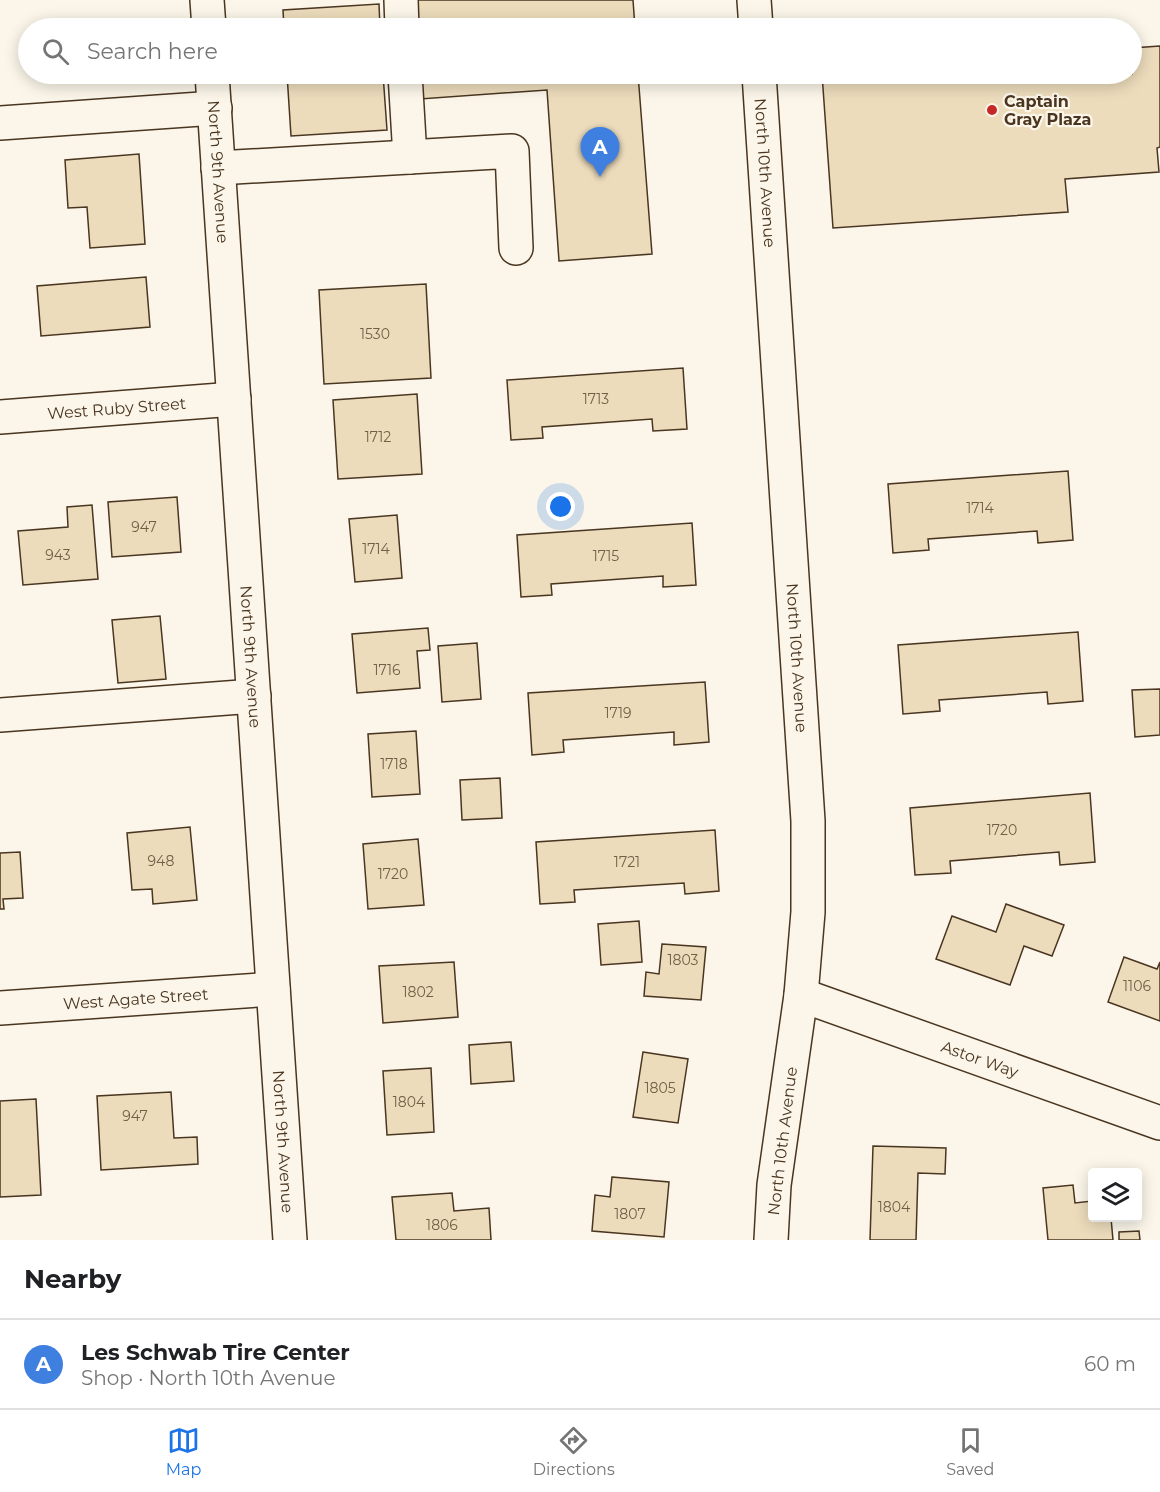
<!DOCTYPE html>
<html lang="en">
<head>
<meta charset="utf-8">
<style>
	body { margin:0; font-family:Montserrat,sans-serif; background:#f2f2f2; color:#202124 }
	.controls { position:absolute; right:18px; bottom:18px; display:grid; overflow:hidden; border-radius:6px; box-shadow:0 3px 15px #0003 }
	.controls button { width:54px; height:54px; display:grid; place-items:center; padding:0; border:0; border-bottom:2px solid #e0e0e0; background:#fff; color:#202124; font:30px sans-serif }
	.you { position:absolute; left:561px; top:507px; width:21px; height:21px; margin:-15px; border:4px solid #fff; border-radius:50%; background:#1a73e8; box-shadow:0 0 0 9px #1a73e833 }
	.badge { display:grid; place-items:center; width:39px; height:39px; border-radius:50%; background:#1a73e8; color:#fff; font-size:20px; font-weight:700 }
	.pin { position:absolute; translate:-50% -50px; filter:drop-shadow(0 2px 3px #0008) }
	.pin::after { content:''; position:absolute; top:32px; width:21px; height:18px; background:inherit; clip-path:polygon(0 0,100% 0,50% 100%) }
	.list { margin:0; padding:0; list-style:none }
	h2 { display:flex; justify-content:space-between; align-items:center; height:78px; margin:0; padding:0 24px; font-size:26px }
	h2 small { font-size:20px; font-weight:400; color:#757577 }
	.list li { display:grid; grid-template-columns:39px 1fr auto; gap:18px; align-items:center; box-sizing:border-box; height:90px; padding:0 24px; border-top:2px solid #e0e0e0 }
	.list b { display:block; font-size:22px; white-space:nowrap }
	.list p { margin:0; font-size:20px; white-space:nowrap; color:#757577 }
	.list em { font-size:20px; font-style:normal; color:#757577 }
	.icon { flex:none; width:33px; height:33px; fill:none; stroke:currentColor; stroke-width:2; stroke-linecap:round; stroke-linejoin:round }
	.map { position:relative; flex:none; width:1160px; height:1240px; overflow:hidden }
	.search { position:absolute; background:#fff; box-shadow:0 3px 15px #0003; left:18px; right:18px; top:18px; height:66px; display:flex; align-items:center; gap:15px; box-sizing:border-box; padding:0 21px; border-radius:33px; color:#757577; font-size:22px }
	.sheet { height:168px; background:#fff }
	nav { display:flex; justify-content:space-around; align-items:center; box-sizing:border-box; height:84px; border-top:2px solid #e0e0e0; background:#fff; font-size:16px; color:#757577 }
	nav a { display:grid; justify-items:center; gap:3px }
	nav .on { color:#1a73e8 }
	.map>svg:first-child { display:block }
</style>
</head>
<body>
<div class="map">
<svg width="1160" height="1240" viewBox="0 0 1160 1240">
	<rect width="100%" height="100%" fill="#fbf6e9"/>
	<!-- building -->
	<g fill="#ecdcbc" stroke="#4a3520" stroke-width="1.5">
		<path d="M 413,0 L 633,0 L 635,28 L 415,28 Z"/>
		<path d="M 379,4 L 380,28 L 284,28 L 283,10 Z"/>
		<path d="M 1160,46 L 1160,147 L 1157,148 L 1159,172 L 1065,179 L 1068,212 L 833,228 L 822,74 L 1132,74 L 1132,48 Z"/>
		<path d="M 287,74 L 383,74 L 387,130 L 291,136 Z"/>
		<path d="M 418,74 L 638,74 L 652,254 L 559,261 L 547,90 L 420,99 Z"/>
		<path d="M 139,154 L 145,244 L 90,248 L 87,207 L 68,208 L 65,160 Z"/>
		<path d="M 146,277 L 150,327 L 41,336 L 37,286 Z"/>
		<path d="M 426,284 L 431,378 L 324,384 L 319,290 Z"/>
		<path d="M 683,368 L 687,429 L 653,431 L 652,419 L 542,427 L 543,438 L 511,440 L 507,380 Z"/>
		<path d="M 417,394 L 422,474 L 338,479 L 333,400 Z"/>
		<path d="M 1068,471 L 1073,540 L 1038,543 L 1037,531 L 928,539 L 929,550 L 893,553 L 888,484 Z"/>
		<path d="M 177,497 L 181,552 L 112,557 L 108,502 Z"/>
		<path d="M 92,505 L 98,579 L 23,585 L 18,531 L 68,527 L 67,507 Z"/>
		<path d="M 397,515 L 402,578 L 355,582 L 349,519 Z"/>
		<path d="M 692,523 L 696,585 L 663,587 L 663,576 L 551,584 L 552,595 L 521,597 L 517,535 Z"/>
		<path d="M 160,616 L 166,679 L 118,683 L 112,620 Z"/>
		<path d="M 428,628 L 430,650 L 417,651 L 420,688 L 357,693 L 352,634 Z"/>
		<path d="M 1078,632 L 1083,701 L 1048,704 L 1047,692 L 939,700 L 940,711 L 903,714 L 898,645 Z"/>
		<path d="M 477,643 L 481,699 L 442,702 L 438,646 Z"/>
		<path d="M 705,682 L 709,742 L 674,745 L 674,732 L 563,740 L 564,752 L 532,755 L 528,693 Z"/>
		<path d="M 1160,689 L 1160,735 L 1135,737 L 1132,690 Z"/>
		<path d="M 416,731 L 420,794 L 372,797 L 368,734 Z"/>
		<path d="M 500,778 L 502,818 L 462,820 L 460,780 Z"/>
		<path d="M 1090,793 L 1095,862 L 1060,865 L 1059,852 L 950,861 L 951,873 L 915,875 L 910,808 Z"/>
		<path d="M 190,827 L 197,900 L 153,904 L 152,889 L 132,890 L 127,833 Z"/>
		<path d="M 715,830 L 719,891 L 685,894 L 684,883 L 574,890 L 575,902 L 540,904 L 536,842 Z"/>
		<path d="M 418,839 L 424,905 L 368,909 L 363,844 Z"/>
		<path d="M 20,852 L 23,898 L 3,899 L 4,909 L 0,909 L 0,853 Z"/>
		<path d="M 1006,904 L 1064,925 L 1052,956 L 1024,946 L 1010,985 L 936,959 L 952,916 L 996,932 Z"/>
		<path d="M 639,921 L 642,962 L 601,965 L 598,924 Z"/>
		<path d="M 662,944 L 706,947 L 701,1000 L 644,996 L 646,972 L 659,974 Z"/>
		<path d="M 1124,957 L 1157,969 L 1160,962 L 1160,1021 L 1108,1002 Z"/>
		<path d="M 454,962 L 458,1017 L 383,1023 L 379,966 Z"/>
		<path d="M 511,1042 L 514,1081 L 471,1084 L 469,1045 Z"/>
		<path d="M 643,1052 L 688,1059 L 678,1123 L 633,1117 Z"/>
		<path d="M 431,1068 L 434,1132 L 387,1135 L 383,1071 Z"/>
		<path d="M 171,1092 L 174,1138 L 197,1137 L 198,1164 L 101,1170 L 97,1096 Z"/>
		<path d="M 36,1099 L 41,1195 L 0,1197 L 0,1101 Z"/>
		<path d="M 873,1146 L 946,1148 L 945,1174 L 918,1173 L 916,1240 L 870,1240 Z"/>
		<path d="M 612,1177 L 669,1182 L 664,1237 L 592,1231 L 595,1195 L 610,1197 Z"/>
		<path d="M 1073,1185 L 1075,1203 L 1092,1201 L 1092,1218 L 1111,1218 L 1113,1240 L 1048,1240 L 1043,1188 Z"/>
		<path d="M 452,1193 L 454,1211 L 489,1208 L 491,1240 L 396,1240 L 392,1197 Z"/>
		<path d="M 1139,1231 L 1140,1240 L 1119,1240 L 1119,1232 Z"/>
	</g>
	<g fill="none" stroke-linecap="round" stroke-linejoin="round">
		<defs>
			<g id="minor">
				<path d="M 207,0 L 209,28"/>
				<path d="M 401,0 L 402,28"/>
				<path d="M 754,0 L 756,28"/>
				<path id="s1" d="M 212,74 L 290,1240"/>
				<path d="M 405,74 L 410,157"/>
				<path id="s2" d="M 759,74 L 808,821 L 808,912 L 801,995 L 774,1185 L 771,1240"/>
				<path d="M 0,123 L 215,108"/>
				<path d="M 218,168 L 512,151 L 516,248"/>
				<path id="s3" d="M 0,417 L 234,399"/>
				<path d="M 0,715 L 254,696"/>
				<path id="s4" d="M 801,995 L 1160,1123"/>
				<path id="s5" d="M 0,1008 L 273,989"/>
			</g>
		</defs>
		<!-- minor casing -->
		<use href="#minor" stroke="#4a3520" stroke-width="36"/>
		<!-- minor -->
		<use href="#minor" stroke="#fbf6e9" stroke-width="33"/>
	</g>
	<!-- markers -->
	<circle fill="#c62828" stroke="#fbf6e9" stroke-width="2" cx="992" cy="110" r="6"/>
	<g text-anchor="middle" stroke-width="4.5" stroke-linejoin="round" paint-order="stroke">
		<!-- number labels -->
		<g font-size="14" fill="#725f47">
			<text x="375" y="339">1530</text>
			<text x="596" y="404">1713</text>
			<text x="378" y="442">1712</text>
			<text x="980" y="513">1714</text>
			<text x="144" y="532">947</text>
			<text x="376" y="554">1714</text>
			<text x="58" y="560">943</text>
			<text x="606" y="561">1715</text>
			<text x="387" y="675">1716</text>
			<text x="618" y="718">1719</text>
			<text x="394" y="769">1718</text>
			<text x="1002" y="835">1720</text>
			<text x="161" y="866">948</text>
			<text x="627" y="867">1721</text>
			<text x="393" y="879">1720</text>
			<text x="683" y="965">1803</text>
			<text x="1137" y="991">1106</text>
			<text x="418" y="997">1802</text>
			<text x="660" y="1093">1805</text>
			<text x="409" y="1107">1804</text>
			<text x="135" y="1121">947</text>
			<text x="894" y="1212">1804</text>
			<text x="630" y="1219">1807</text>
			<text x="442" y="1230">1806</text>
		</g>
		<!-- poi labels -->
		<g font-size="16" font-weight="bold" fill="#4a3520" stroke="#fbf6e9" text-anchor="start">
			<text x="1004" y="107">Captain<tspan x="1004" dy="18">Gray Plaza</tspan></text>
		</g>
		<!-- street labels -->
		<g font-size="16" fill="#4a3520" stroke="#fbf6e9">
			<text dy="6" stroke="none"><textPath href="#s1" startOffset="98">North 9th Avenue</textPath></text>
			<text dy="6" stroke="none"><textPath href="#s2" startOffset="99">North 10th Avenue</textPath></text>
			<text dy="6" stroke="none"><textPath href="#s3" startOffset="117">West Ruby Street</textPath></text>
			<text dy="6" stroke="none"><textPath href="#s1" startOffset="584">North 9th Avenue</textPath></text>
			<text dy="6" stroke="none"><textPath href="#s2" startOffset="585">North 10th Avenue</textPath></text>
			<text dy="6" stroke="none"><textPath href="#s5" startOffset="136">West Agate Street</textPath></text>
			<text dy="6" stroke="none"><textPath href="#s4" startOffset="190">Astor Way</textPath></text>
			<text transform="translate(782 1141) rotate(-83)" y="6">North 10th Avenue</text>
			<text dy="6" stroke="none"><textPath href="#s1" startOffset="1070">North 9th Avenue</textPath></text>
		</g>
	</g>
</svg>
<div class="controls">
<button><svg class="icon" aria-label="layers" viewBox="0 0 24 24"><path d="M12 4l9 5-9 5-9-5zM3 14l9 5 9-5"/></svg></button>
</div>
<div class="you"></div>
<div class="pin badge" style="left:600px;top:177px;background:#3f7fe0">A</div>
<div class="search"><svg class="icon" aria-label="search" viewBox="0 0 24 24"><circle cx="10" cy="10" r="6"/><path d="M15 15l6 6"/></svg>Search here</div>
</div>
<section class="sheet">
<h2>Nearby<small></small></h2>
<ul class="list">
<li><span class="badge" style="background:#3f7fe0">A</span><div><b>Les Schwab Tire Center</b><p>Shop · North 10th Avenue</p></div><em>60 m</em></li>
</ul>
</section>
<nav>
<a class="on"><svg class="icon" aria-label="map" viewBox="0 0 24 24"><path d="M3 6l6-2 6 2 6-2v14l-6 2-6-2-6 2zM9 4v14M15 6v14"/></svg>Map</a>
<a><svg class="icon" aria-label="directions" viewBox="0 0 24 24"><path d="M12 3l9 9-9 9-9-9zM9 14v-3h6M13 9l2 2-2 2"/></svg>Directions</a>
<a><svg class="icon" aria-label="saved" viewBox="0 0 24 24"><path d="M7 4h10v16l-5-4-5 4z"/></svg>Saved</a>
</nav>
</body>
</html>
